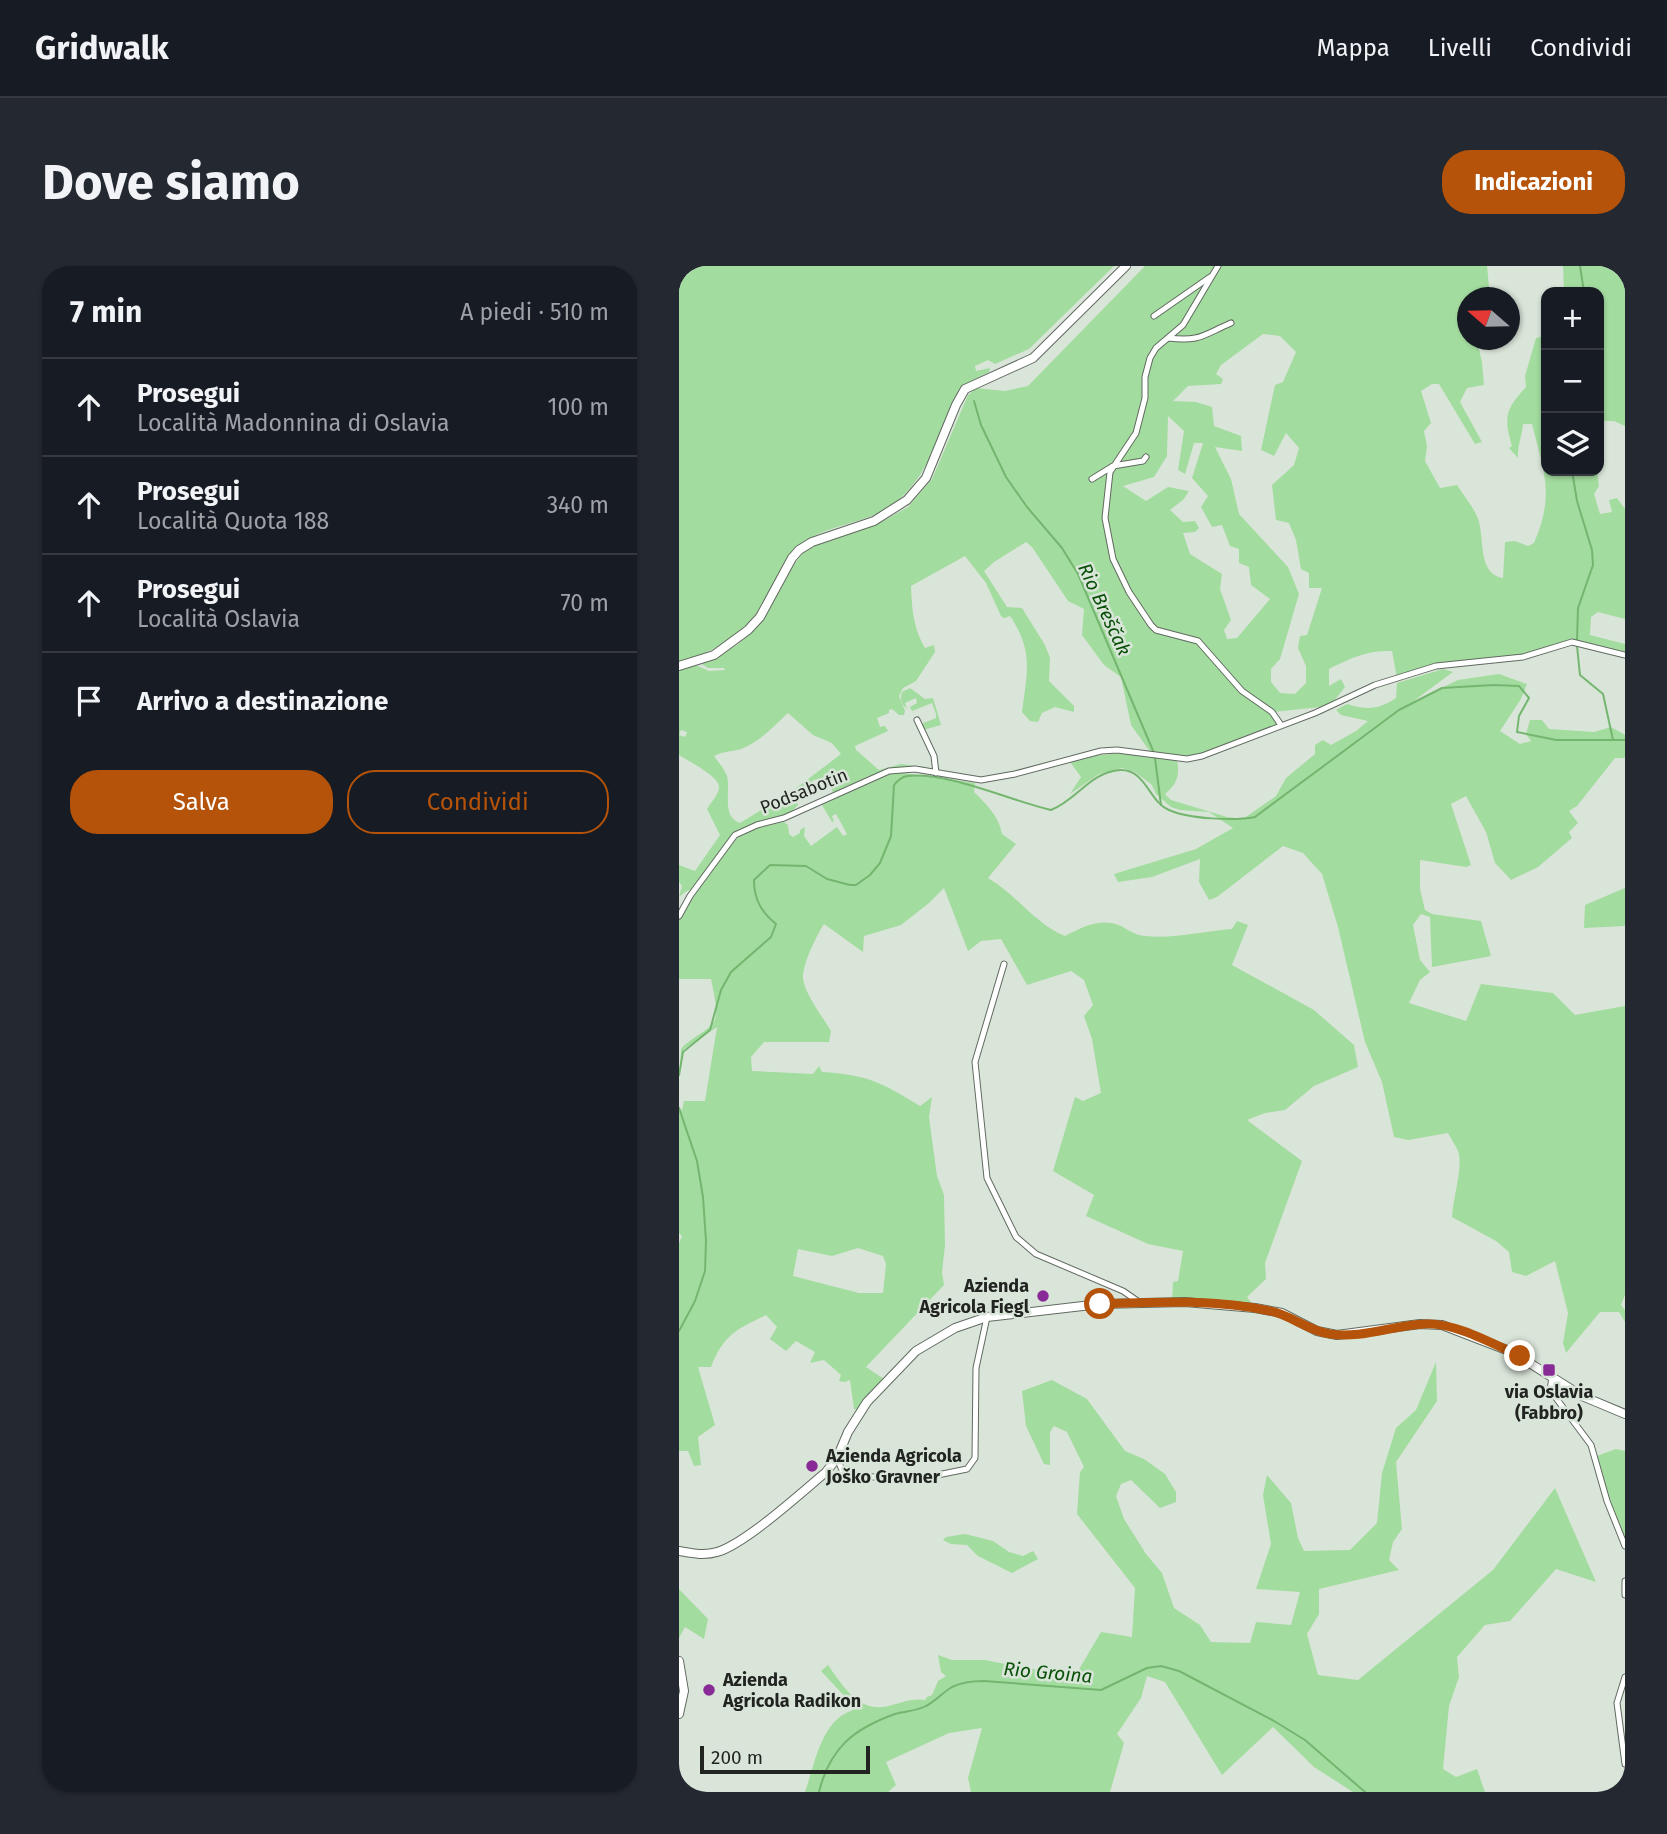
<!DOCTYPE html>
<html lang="it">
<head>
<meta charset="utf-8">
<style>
	body { margin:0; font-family:"Fira Sans",sans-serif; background:#242831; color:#f1f3f6 }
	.controls { position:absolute; right:21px; top:21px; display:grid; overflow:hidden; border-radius:14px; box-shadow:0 2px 5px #0004 }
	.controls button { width:63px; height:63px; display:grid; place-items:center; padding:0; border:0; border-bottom:2px solid #363941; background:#171b24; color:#f1f3f6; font:35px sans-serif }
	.compass { position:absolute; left:778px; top:21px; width:63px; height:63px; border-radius:50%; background:#171b24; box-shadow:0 2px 5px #0004; rotate:290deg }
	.scale { position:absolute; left:21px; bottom:18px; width:170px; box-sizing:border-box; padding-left:7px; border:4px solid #212420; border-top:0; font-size:19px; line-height:24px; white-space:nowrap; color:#212420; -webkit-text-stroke:5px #dae5d9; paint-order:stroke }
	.stop { position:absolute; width:21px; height:21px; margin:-16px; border:5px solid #b45309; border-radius:50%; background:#fff }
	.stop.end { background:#b45309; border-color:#fff; box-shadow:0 2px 7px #0008 }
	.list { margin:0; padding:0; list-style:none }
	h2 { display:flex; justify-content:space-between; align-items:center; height:91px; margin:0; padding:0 28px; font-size:30px }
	h2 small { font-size:23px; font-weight:400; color:#9ea1a6 }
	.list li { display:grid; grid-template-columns:46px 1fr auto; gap:21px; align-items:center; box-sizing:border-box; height:98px; padding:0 28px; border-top:2px solid #363941 }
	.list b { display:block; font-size:26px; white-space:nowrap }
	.list p { margin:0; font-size:23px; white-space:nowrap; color:#9ea1a6 }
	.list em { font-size:23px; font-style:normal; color:#9ea1a6 }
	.actions { display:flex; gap:14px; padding:21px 28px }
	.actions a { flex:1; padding:16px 0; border:2px solid #b45309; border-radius:28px; text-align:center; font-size:24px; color:#b45309 }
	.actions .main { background:#b45309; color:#fff }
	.icon { flex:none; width:38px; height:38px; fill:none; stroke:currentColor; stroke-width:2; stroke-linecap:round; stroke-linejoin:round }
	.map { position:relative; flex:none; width:946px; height:1526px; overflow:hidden; border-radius:28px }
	header { display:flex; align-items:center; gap:42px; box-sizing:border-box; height:98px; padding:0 35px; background:#171b24; border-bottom:2px solid #363941 }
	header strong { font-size:33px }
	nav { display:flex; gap:38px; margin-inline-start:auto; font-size:24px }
	.intro { display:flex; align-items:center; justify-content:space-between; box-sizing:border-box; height:168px; padding:0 42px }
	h1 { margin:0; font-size:49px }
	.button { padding:18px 32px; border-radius:28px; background:#b45309; color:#fff; font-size:24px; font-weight:700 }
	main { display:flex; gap:42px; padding:0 42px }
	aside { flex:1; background:#171b24; border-radius:28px; box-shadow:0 2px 5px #0004 }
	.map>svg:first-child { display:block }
</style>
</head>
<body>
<header>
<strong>Gridwalk</strong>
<nav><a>Mappa</a><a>Livelli</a><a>Condividi</a></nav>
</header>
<div class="intro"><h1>Dove siamo</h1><a class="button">Indicazioni</a></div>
<main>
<aside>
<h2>7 min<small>A piedi · 510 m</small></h2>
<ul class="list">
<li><svg class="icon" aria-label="ahead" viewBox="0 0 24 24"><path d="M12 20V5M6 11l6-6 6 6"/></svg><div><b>Prosegui</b><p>Località Madonnina di Oslavia</p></div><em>100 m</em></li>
<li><svg class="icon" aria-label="ahead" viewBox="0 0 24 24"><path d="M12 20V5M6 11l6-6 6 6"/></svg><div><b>Prosegui</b><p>Località Quota 188</p></div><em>340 m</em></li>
<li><svg class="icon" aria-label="ahead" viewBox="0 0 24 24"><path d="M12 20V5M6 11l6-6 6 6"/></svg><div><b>Prosegui</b><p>Località Oslavia</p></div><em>70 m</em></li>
<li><svg class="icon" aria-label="arrive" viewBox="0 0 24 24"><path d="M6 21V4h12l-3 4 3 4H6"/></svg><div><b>Arrivo a destinazione</b></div></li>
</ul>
<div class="actions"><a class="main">Salva</a><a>Condividi</a></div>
</aside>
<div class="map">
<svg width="946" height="1526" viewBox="0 0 946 1526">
	<rect width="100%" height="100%" fill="#dae5d9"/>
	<!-- green -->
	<g fill="#a3dc9f" fill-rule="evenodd">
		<path d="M 0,0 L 435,0 L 350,83 L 316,98 L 309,94 L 296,100 L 297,105 L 311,102 L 310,106 L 292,115 L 280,125 C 258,169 248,224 199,247 C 182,256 142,263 129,274 C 121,282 115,296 108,305 C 77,351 57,382 0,395 Z"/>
		<path d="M 466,0 L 808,0 L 811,31 L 788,32 L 788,74 L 798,74 L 803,96 L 805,119 L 788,122 L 781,136 L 803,176 L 796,178 L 760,118 L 753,118 L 742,125 L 752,157 L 745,165 L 748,180 L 746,195 L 761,222 L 778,219 C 784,229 795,241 799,253 C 806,272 798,308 824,312 L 826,276 L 836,275 L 849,280 L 855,277 C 876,228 865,207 853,158 L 844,158 C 843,171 838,180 839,192 L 830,182 L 833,180 C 824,150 827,143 847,121 L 846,110 L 857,72 L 867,70 L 867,205 L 918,205 L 920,220 L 915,228 L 921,248 L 933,246 L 930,234 L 938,232 L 946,243 L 946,353 L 919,346 L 912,351 L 911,369 L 946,378 L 946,389 L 892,376 L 844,391 L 757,400 L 718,412 L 713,385 C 689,384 671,392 650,403 L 650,420 L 662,413 L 666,421 L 651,440 L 594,446 L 602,459 L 508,493 L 472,487 L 452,459 L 442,411 L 425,399 L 403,369 L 405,343 L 389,335 L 353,281 L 347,276 L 315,296 L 305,305 L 328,341 L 343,342 L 366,379 L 371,392 L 370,415 L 395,440 L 395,446 L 376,441 L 363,447 L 359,456 L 351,455 L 343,446 C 348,406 355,386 331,350 L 325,352 L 322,350 L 307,317 L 286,290 L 232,320 C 233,343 234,361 246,382 L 255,379 L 256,386 L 237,415 L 224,422 L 220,430 L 226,445 L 225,449 L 220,449 L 213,443 L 210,444 L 210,447 L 198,452 L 201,461 L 206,460 L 209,465 L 176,480 L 177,484 L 200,504 L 222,498 L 247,501 L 247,504 L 214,502 L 155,528 L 150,518 L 140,513 L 135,514 L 117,527 L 119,539 L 108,550 L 78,556 L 62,564 L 13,623 L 6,626 L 0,631 L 3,620 L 0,616 L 0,599 L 16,605 L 41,569 L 28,543 C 31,538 39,529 40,522 C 42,511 9,495 0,489 L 0,469 L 6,471 L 8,466 L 2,464 L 0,469 L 0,403 L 16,399 L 30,405 L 46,404 L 45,402 L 29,402 L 21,397 L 58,379 L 83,355 L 110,305 L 124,287 L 137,278 L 197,259 L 229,241 L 253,213 L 289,129 L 297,122 L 326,125 L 349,120 ZM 584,68 L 601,70 L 617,86 L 604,116 L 596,119 L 582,184 L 595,190 L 607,167 L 620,182 L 615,199 L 593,219 L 597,254 L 610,257 L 617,274 L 622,303 L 630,307 L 630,322 L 643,322 L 628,369 L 621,370 L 619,382 L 627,400 L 627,417 L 616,428 L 601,427 L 592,416 L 592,403 L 601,393 L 620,328 L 609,301 L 560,248 L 552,213 L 536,181 L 563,185 L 562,170 L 535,160 L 533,141 L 517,136 L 494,135 L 509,120 L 542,118 L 544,113 L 537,108 L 542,99 ZM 489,150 L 505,165 L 499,204 L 506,208 L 515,177 L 524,177 L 513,212 L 529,230 L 522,241 L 533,261 L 543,259 L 551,280 L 560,283 L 560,297 L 570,301 L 572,319 L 591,333 L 558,372 L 548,373 L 545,364 L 552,354 L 541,323 L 543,308 L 511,288 L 504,267 L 516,266 L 520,262 L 516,255 L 504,256 L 491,244 L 504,234 L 510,225 L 489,221 L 467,235 L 444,220 L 475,211 L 488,190 ZM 109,447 L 134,469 L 153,477 L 162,488 L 116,523 L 61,557 C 42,551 52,525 48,510 C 45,502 39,496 35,490 C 44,485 52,486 62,483 C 81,476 95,460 109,447 Z"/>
		<path d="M 884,0 L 946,0 L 946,160 L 935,155 L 920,155 L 920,26 L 885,26 Z"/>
		<path d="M 764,403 L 774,406 L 732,437 L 779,414 L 820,408 L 848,418 L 842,433 L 821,465 L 841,478 L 852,475 L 847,468 L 851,454 L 863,454 L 870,463 L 915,466 L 932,461 L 946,469 L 946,492 L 936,492 L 898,540 L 890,545 L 899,557 L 890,566 L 893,572 L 859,601 L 832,614 L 816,597 L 807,566 L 787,530 L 772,538 L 792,599 L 787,601 L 741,594 L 741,623 L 746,644 L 753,648 L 802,655 L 812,690 L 753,701 L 751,651 L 742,648 L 734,659 L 741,694 L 751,706 L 741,714 L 730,737 L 787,755 L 802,718 L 874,727 L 896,749 L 946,740 L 946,1029 L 942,1039 L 946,1044 L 946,1056 L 940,1046 L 921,1046 L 887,1087 L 884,1077 L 889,1047 L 876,995 L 847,1010 L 833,1006 L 830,986 L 817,975 L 773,951 C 774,933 783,904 780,888 C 778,881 772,873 769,867 L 729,874 L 715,871 L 703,816 L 686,776 L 659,661 L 643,608 L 624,587 L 604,580 L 538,631 L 530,634 L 520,616 L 521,593 L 473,611 L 439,616 L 435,608 L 517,583 L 554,562 L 530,546 L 501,544 L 492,541 L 477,528 L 473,519 L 456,506 L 443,502 L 420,508 L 391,528 L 402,511 L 391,496 C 431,484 458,487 498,494 C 501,509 498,518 486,528 L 492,534 L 548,551 L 564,553 L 597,530 L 607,512 L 636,488 L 636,479 L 644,474 L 652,479 L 677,465 L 689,455 L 662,449 L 657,444 L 668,438 C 688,444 699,444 717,432 L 718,417 Z"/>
		<path d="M 231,422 L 246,433 L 254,432 L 262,459 L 244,464 L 242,458 L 257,452 L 257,448 L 253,437 L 233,445 L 231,441 L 238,437 L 237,432 L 226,437 L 228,443 C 222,438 221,433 223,426 Z"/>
		<path d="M 217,506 L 296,517 L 295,526 C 307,538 320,550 323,568 L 337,578 L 309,612 C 338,629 356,658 386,670 C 403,661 422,651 442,660 C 449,664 458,670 467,670 C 493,673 525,665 553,663 L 558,655 L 569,659 L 553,699 L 635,744 L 675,779 L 679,801 L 635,820 L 606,844 L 586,847 L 568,854 L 623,895 L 586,997 L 587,1013 L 568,1031 L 576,1042 L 493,1036 L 494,1016 L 499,1015 L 504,985 L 469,978 L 407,950 L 415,929 L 374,905 L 396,831 L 404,835 L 422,827 L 413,773 L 405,750 L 414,739 L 405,714 L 392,705 L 348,719 L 322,673 L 302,675 L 289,685 L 265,622 L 250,637 L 222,659 L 185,670 L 184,686 L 145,658 C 137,671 125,695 124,710 C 123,724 145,753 152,765 L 150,776 L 85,776 L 72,791 L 73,805 L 134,808 L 140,800 L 143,806 C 189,809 202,816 241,840 L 253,831 L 250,851 L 258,910 L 265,929 L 266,979 L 263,1006 L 265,1019 L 187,1101 L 208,1115 L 182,1145 L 175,1143 L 171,1114 L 166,1116 L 160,1115 L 162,1109 L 145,1094 L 131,1097 L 136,1086 L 117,1075 L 107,1085 L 91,1073 L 98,1061 L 87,1049 C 57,1064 45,1068 32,1101 L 19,1101 L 36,1159 L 19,1171 L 22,1199 L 15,1200 L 9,1185 L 0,1185 L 0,977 L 3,970 L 0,967 L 0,840 L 3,845 L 5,835 L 26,835 L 38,761 L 5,783 L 1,803 L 0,832 L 2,783 C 9,773 34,763 36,753 C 39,742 34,724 32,713 L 0,713 L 0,653 L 23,616 L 50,580 L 60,571 L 80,561 L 105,556 L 109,559 L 110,568 L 114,571 L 121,567 L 121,564 L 126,561 L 125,570 L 132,580 L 158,561 L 164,570 L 168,568 L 157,548 L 153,550 L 155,555 L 153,556 L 143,539 L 196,513 ZM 179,982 L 204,990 L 207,998 L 204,1027 L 180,1027 L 114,1010 L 119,983 L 153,990 Z"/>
		<path d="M 946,622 L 946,660 L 905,662 L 906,639 Z"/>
		<path d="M 757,1096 L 758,1135 L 717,1196 L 723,1263 L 714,1276 L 710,1294 L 720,1304 L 640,1323 L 640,1348 L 628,1368 L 639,1409 L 679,1414 L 814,1304 L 876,1222 L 917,1316 L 877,1303 L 831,1355 L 806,1359 L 778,1391 L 780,1411 L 770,1440 L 764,1503 L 777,1511 L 798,1503 L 806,1526 L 674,1526 L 635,1501 L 594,1461 L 543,1509 L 486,1416 L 468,1410 L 462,1432 L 438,1468 L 445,1477 L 431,1526 L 292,1526 L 289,1512 L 303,1462 L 270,1467 L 207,1496 L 217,1519 L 209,1526 L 126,1526 C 136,1498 142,1454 174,1444 L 170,1435 L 142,1405 L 149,1399 C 166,1423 181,1449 213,1439 C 225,1436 234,1432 246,1434 L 248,1431 L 253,1429 L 259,1415 L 267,1410 L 262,1406 L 259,1389 L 273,1394 L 306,1394 L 352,1403 L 399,1405 L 422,1366 L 453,1371 L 456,1322 L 398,1248 L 401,1206 L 405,1201 L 388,1166 L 375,1160 L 371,1166 L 371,1199 L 365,1198 L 347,1160 L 343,1125 L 373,1114 L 408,1133 L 446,1185 L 465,1193 L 486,1208 L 497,1226 L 497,1236 L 481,1242 L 452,1214 L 442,1218 L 437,1230 L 445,1253 L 467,1288 L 483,1307 L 495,1342 L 521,1359 L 532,1376 L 571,1377 L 577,1356 L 612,1359 L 621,1326 L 577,1323 L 592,1278 L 584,1229 L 588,1209 L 612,1237 L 619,1272 L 625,1285 L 671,1284 L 698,1257 L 703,1207 L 717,1162 L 737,1144 Z"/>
		<path d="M 937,1183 L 946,1185 L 946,1269 L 942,1270 L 915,1191 Z"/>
		<path d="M 286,1268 L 314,1275 L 330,1286 L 344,1290 L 354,1285 L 359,1293 L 333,1307 L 299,1290 L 288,1279 L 272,1278 L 264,1274 L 267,1271 Z"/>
		<path d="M 0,1323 L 29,1353 L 25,1373 L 6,1361 L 0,1372 Z"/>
	</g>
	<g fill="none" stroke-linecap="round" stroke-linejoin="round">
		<!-- stream -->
		<g stroke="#74b66f" stroke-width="2">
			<path d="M 901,0 L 905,26"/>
			<path d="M 295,135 L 302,159 L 327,211 L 348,241 L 383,282 L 399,308 L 475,487"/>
			<path d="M 893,205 L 898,235 L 913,284 L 914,299 L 899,342 L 898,374"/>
			<path d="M 898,380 L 901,409 L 924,428 L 934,474"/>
			<path d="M 476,492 L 482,539"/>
			<path d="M 0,809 L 4,786 L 31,764 L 42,724 L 52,706 L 92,671 L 97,658 C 82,646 75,633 75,614 L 91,599 L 127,600 L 148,613 L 171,619 L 177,619 L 191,609 L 201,597 L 212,570 L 215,519 C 219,514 222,511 228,510 C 271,506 329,534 372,544 C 397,535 411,506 441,504 C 467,503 470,536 490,544 C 510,553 555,555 576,551 L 720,444 L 763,422 L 814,419 L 840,420 L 850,432 L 840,450 L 838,466 L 877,474 L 946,474"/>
			<path d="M 0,842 L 18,895 L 24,931 L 27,975 L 26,1005 L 16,1035 L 0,1065"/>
			<path d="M 140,1526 C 151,1482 174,1463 216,1448 C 226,1445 238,1445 247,1440 C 257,1435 264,1426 273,1421 C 283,1416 295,1415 305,1415 L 422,1424 L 468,1402 L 482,1400 L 500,1405 L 595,1455 L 626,1474 L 686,1526"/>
		</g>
		<defs>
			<g id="street">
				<path d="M 539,0 L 504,59 L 477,82 L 471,92 L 466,111 L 466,132 L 457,167 L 431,206 L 426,252 L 434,293 L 450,326 L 472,359 L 477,364 L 519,375 L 563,425 L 593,446 L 602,459"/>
				<path d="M 475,50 L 531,11"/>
				<path d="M 489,72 C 521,76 524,69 552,57"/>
				<path d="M 413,213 L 434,200 L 464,195 L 467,191"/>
				<path d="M 238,454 L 255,490 L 257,507"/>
				<path d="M 0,650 L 11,630 L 56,569 L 78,559 L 105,552 L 210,505 L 236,503 L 302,514 L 336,508 L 422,485 L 438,484 L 508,493 L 523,490 L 636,447 L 696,419 L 757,400 L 844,391 L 893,376 L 946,389"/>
				<path d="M 325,698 L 296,796 L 308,912 L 337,971 L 357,988 L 444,1025 L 460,1036"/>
				<path d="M 873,1111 L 871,1124 L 912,1179 L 928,1235 L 946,1280"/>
				<path d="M 158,1192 L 165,1209 L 171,1213 L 216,1209 L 234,1214 L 288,1203 L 296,1192 L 297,1102 L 308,1051"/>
				<path d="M 946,1315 L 946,1329"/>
				<path d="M 946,1411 L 938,1437 L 946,1498"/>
			</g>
			<g id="secondary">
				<path d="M 0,400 L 35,389 L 69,364 L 81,351 L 113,292 L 120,284 L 133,276 L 195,255 L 228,234 L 247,212 L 277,139 L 286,123 L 354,92 L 447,0"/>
				<path d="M 0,1285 C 12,1287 25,1290 38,1286 C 66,1278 122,1227 147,1206 L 158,1192 L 169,1166 L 188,1136 L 237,1085 L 276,1062 L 308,1051 L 421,1038 L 506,1036 L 576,1042 L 603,1047 L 638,1065 L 658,1069 L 741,1058 L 763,1059 L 833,1086 L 903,1130 L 946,1148"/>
				<path d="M 0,1395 L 5,1425 L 0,1448"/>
			</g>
		</defs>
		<!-- street casing -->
		<use href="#street" stroke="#616a60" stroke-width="7"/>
		<!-- secondary casing -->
		<use href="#secondary" stroke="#616a60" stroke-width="10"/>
		<!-- street -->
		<use href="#street" stroke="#fff" stroke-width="5"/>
		<!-- secondary -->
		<use href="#secondary" stroke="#fff" stroke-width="8"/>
	</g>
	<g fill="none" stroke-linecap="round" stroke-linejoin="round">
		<!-- route -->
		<path stroke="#b45309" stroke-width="9" d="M 421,1038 C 478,1036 536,1033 591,1045 C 612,1049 629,1065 651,1068 C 682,1073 715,1059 746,1058 C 775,1056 814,1078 841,1090"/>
	</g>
	<!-- markers -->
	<g fill="#892b96" stroke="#dae5d9" stroke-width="2.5">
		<circle cx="364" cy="1030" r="7"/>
		<rect x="863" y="1097" width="14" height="14" rx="3.5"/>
		<circle cx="133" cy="1200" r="7"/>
		<circle cx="30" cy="1424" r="7"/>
	</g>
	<g text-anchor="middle" stroke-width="5" stroke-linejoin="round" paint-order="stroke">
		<!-- street labels -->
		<g font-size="18" fill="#212420" stroke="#dae5d9">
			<text transform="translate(125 525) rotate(-22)" y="6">Podsabotin</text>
		</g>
		<!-- poi labels -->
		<g font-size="18" font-weight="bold" fill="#212420" stroke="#dae5d9" text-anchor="start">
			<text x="350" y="1026" text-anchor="end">Azienda<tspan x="350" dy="21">Agricola Fiegl</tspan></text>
			<text x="870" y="1132" text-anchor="middle">via Oslavia<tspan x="870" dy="21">(Fabbro)</tspan></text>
			<text x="147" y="1196">Azienda Agricola<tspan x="147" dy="21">Joško Gravner</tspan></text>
			<text x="44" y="1420">Azienda<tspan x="44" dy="21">Agricola Radikon</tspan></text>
		</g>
		<!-- water labels -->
		<g font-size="19" font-style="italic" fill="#095009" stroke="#dae5d9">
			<text transform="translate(426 343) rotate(65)" y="7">Rio Breščak</text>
			<text transform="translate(369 1406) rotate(5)" y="7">Rio Groina</text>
		</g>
	</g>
</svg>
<div class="controls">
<button>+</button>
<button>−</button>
<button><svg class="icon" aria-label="layers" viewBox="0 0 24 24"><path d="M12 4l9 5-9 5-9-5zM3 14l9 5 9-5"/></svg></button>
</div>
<svg class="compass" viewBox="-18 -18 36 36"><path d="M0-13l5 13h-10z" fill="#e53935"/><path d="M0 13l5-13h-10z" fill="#9ea1a6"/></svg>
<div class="scale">200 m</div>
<div class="stop" style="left:421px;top:1038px"></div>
<div class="stop end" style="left:841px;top:1090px"></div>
</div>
</main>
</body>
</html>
